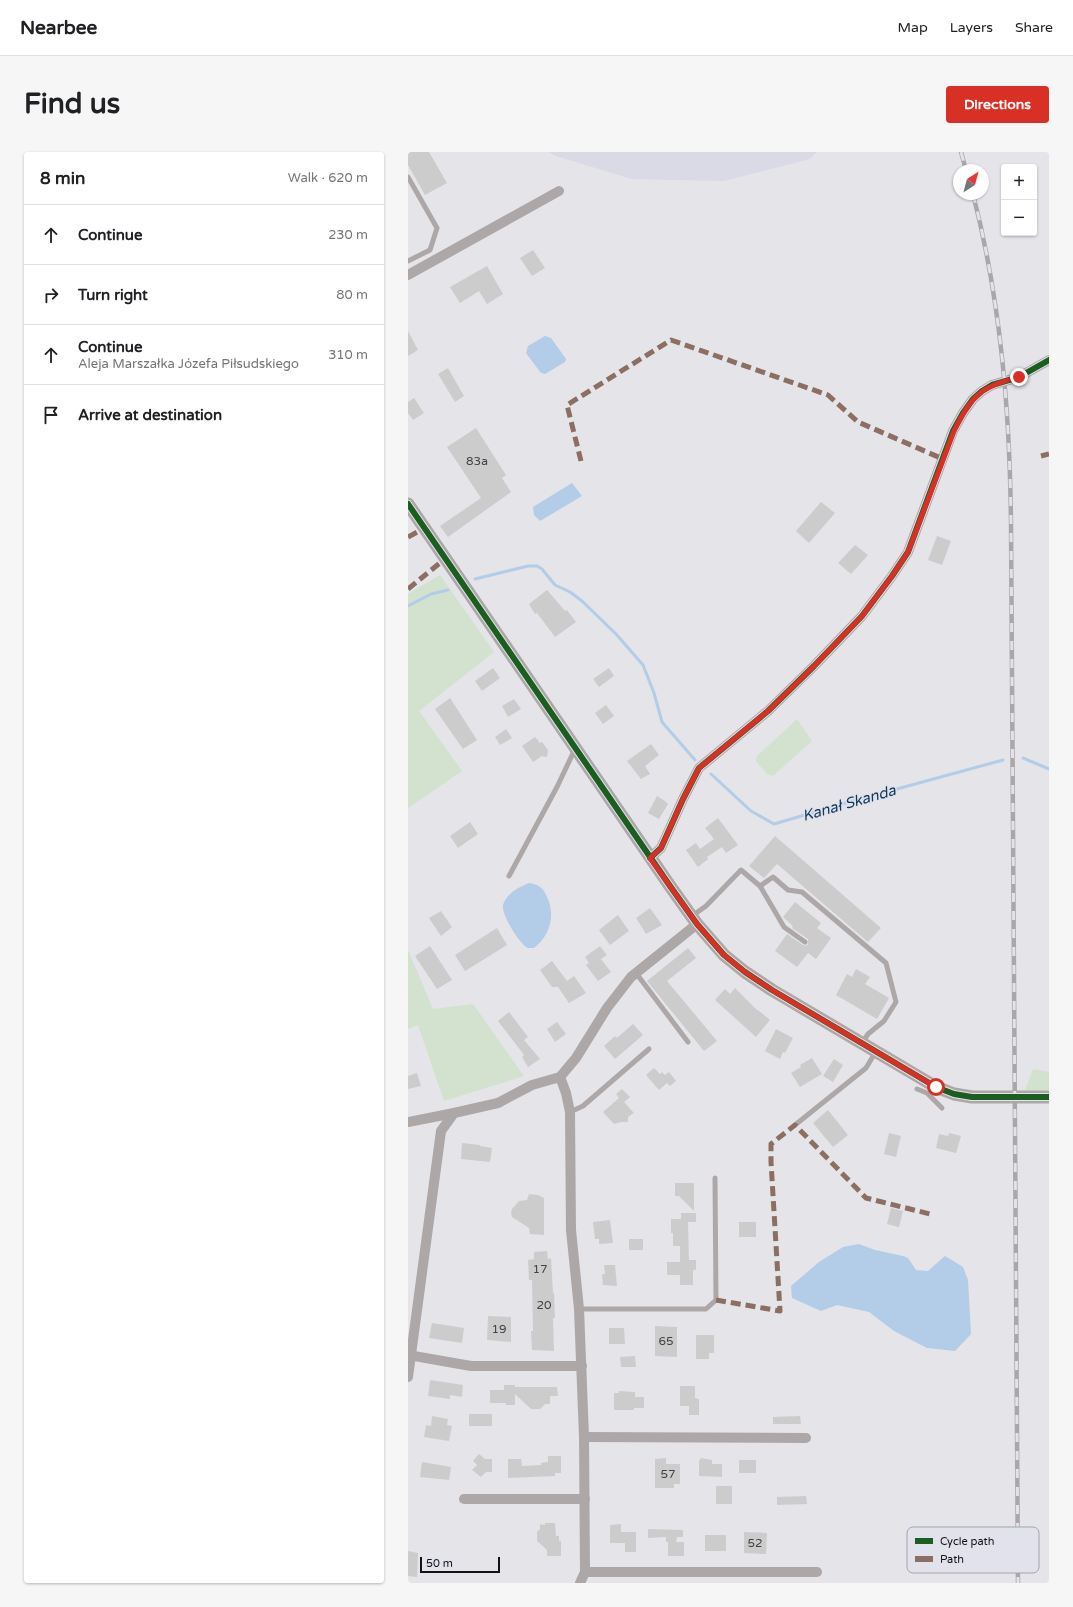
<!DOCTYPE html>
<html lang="en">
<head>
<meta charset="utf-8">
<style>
	body { margin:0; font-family:"Varela Round",sans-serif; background:#f6f6f6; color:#202124 }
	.controls { position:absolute; right:12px; top:12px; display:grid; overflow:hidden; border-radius:4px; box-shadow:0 1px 3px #0004 }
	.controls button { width:36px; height:36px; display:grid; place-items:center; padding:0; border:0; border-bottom:1px solid #e0e0e0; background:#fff; color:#202124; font:20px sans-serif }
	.compass { position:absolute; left:545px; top:12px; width:36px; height:36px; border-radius:50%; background:#fff; box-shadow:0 1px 3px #0004; rotate:36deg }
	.scale { position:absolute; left:12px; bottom:10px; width:80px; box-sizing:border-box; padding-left:4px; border:2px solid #131316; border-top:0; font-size:11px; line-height:14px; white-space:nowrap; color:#131316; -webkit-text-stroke:3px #e1e2ec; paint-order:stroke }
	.stop { position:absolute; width:12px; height:12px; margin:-9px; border:3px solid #d93025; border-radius:50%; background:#fff }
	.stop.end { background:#d93025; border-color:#fff; box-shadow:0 1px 4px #0008 }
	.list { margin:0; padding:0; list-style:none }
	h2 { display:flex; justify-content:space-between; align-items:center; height:52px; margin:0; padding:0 16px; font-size:17px }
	h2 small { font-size:13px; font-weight:400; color:#757577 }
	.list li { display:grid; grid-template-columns:26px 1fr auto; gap:12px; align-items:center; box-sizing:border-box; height:60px; padding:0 16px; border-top:1px solid #e0e0e0 }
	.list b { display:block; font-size:15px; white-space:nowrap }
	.list p { margin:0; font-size:13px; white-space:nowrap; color:#757577 }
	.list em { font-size:13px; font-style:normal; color:#757577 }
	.icon { flex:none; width:22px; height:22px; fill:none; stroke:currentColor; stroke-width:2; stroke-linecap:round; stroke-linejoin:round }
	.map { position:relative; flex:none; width:641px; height:1431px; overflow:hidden; border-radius:4px }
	header { display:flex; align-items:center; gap:24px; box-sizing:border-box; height:56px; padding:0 20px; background:#fff; border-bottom:1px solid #e0e0e0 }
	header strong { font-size:19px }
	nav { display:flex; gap:22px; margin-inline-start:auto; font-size:14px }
	.intro { display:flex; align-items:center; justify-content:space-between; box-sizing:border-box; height:96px; padding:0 24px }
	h1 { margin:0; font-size:28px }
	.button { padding:10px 18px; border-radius:4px; background:#d93025; color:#fff; font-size:14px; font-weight:700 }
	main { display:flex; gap:24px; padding:0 24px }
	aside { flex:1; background:#fff; border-radius:4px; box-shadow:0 1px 3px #0004 }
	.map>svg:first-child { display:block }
</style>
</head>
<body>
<header>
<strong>Nearbee</strong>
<nav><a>Map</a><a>Layers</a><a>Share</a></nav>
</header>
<div class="intro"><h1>Find us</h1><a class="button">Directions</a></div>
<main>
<aside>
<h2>8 min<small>Walk · 620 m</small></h2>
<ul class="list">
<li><svg class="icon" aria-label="ahead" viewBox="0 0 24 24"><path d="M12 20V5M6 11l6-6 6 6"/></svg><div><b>Continue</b></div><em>230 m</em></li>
<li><svg class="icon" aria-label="right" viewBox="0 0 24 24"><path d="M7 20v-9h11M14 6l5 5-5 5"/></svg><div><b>Turn right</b></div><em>80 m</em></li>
<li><svg class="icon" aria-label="ahead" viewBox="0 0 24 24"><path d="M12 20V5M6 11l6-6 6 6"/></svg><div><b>Continue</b><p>Aleja Marszałka Józefa Piłsudskiego</p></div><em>310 m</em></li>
<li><svg class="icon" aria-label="arrive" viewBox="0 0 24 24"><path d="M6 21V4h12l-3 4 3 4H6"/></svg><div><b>Arrive at destination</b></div></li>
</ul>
</aside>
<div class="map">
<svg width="641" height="1431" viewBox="0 0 641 1431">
	<rect width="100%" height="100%" fill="#e4e4e9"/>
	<!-- built -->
	<path fill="#d9dae6" d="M 141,0 L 409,0 L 402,7 L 316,29 L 224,27 L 148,4 Z"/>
	<!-- green -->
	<g fill="#d2e2cf">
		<path d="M 32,423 L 86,500 L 11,559 L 54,619 L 0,656 L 0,442 Z"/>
		<path d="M 389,567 L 404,589 L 365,624 L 359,622 L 348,609 L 349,604 Z"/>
		<path d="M 0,798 L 25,857 L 65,852 L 116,924 L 36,949 L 10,873 L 0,877 Z"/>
		<path d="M 625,917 L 641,920 L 641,939 L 617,938 Z"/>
	</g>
	<!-- water -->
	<g fill="#b3cce8">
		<path d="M 137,184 L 143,186 L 158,207 L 157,210 L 137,222 L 133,221 L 118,201 L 120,194 Z"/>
		<path d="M 164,331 L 174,344 L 132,369 L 126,363 L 125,355 Z"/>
		<path d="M 121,731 C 129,732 135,735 138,743 C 148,761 143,783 126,796 C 125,796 120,796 120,796 C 112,793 93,762 95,753 C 98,742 111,735 121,731 Z"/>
		<path d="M 451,1092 L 467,1098 L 495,1104 L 500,1106 L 508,1118 L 520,1119 L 537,1104 L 555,1115 L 560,1128 L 563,1182 L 547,1199 L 519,1196 L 486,1179 L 461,1160 L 429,1153 L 413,1159 L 384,1146 L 383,1134 L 411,1110 L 435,1095 Z"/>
	</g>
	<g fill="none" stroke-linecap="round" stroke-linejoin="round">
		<!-- stream -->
		<g stroke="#b3cce8" stroke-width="3">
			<path d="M 67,427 L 120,414 L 129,414 L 134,417 L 147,433 L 162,440 L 174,449 L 208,482 L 235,513 L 246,541 L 254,570 L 287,608"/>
			<path d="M 0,454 L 23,442 L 40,438"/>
			<path d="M 615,606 L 641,617"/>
			<path d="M 303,622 L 343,659 L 366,672 L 434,652 L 595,608"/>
		</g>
	</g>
	<!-- building -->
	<g fill="#cdcccd">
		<path d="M 0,0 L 21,0 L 39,31 L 17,43 L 0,13 Z"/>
		<path d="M 125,98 L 137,116 L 124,124 L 112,106 Z"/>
		<path d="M 79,114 L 95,142 L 79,152 L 71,139 L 52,151 L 42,135 Z"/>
		<path d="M 0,179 L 10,198 L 0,204 Z"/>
		<path d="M 40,216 L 56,244 L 47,250 L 30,222 Z"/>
		<path d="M 6,246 L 16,261 L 5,268 L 0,261 L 0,250 Z"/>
		<path d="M 68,276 L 98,323 L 94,326 L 103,340 L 40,385 L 32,374 L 73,346 L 39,295 Z"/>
		<path d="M 413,350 L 427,361 L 401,391 L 388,379 Z"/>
		<path d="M 529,384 L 543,389 L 534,413 L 520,408 Z"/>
		<path d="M 447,393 L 460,403 L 443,422 L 430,411 Z"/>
		<path d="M 139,438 L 157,459 L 159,458 L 168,470 L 147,485 L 129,461 L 127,462 L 121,452 Z"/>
		<path d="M 85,516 L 92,526 L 74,539 L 67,529 Z"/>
		<path d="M 201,516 L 206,524 L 191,535 L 185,527 Z"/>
		<path d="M 42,546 L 69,588 L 55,597 L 27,557 Z"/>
		<path d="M 106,547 L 113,557 L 100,565 L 94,554 Z"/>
		<path d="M 198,553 L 206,564 L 195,572 L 187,561 Z"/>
		<path d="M 98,577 L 104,586 L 92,593 L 87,585 Z"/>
		<path d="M 127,585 L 132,591 L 134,590 L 140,598 L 139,605 L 134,604 L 125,610 L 114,594 Z"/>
		<path d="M 243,592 L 251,603 L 237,614 L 242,622 L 233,627 L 219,609 Z"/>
		<path d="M 249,644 L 257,649 L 260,652 L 251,667 L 240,661 Z"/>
		<path d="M 310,666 L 330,693 L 318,701 L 314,695 L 299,705 L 300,707 L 290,715 L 278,698 L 288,691 L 292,697 L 306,687 L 297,676 Z"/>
		<path d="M 62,670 L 70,682 L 50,696 L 42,684 Z"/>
		<path d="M 367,684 L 473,776 L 460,790 L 369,712 L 356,726 L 341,714 Z"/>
		<path d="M 387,750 L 413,771 L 409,776 L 423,786 L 408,807 L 400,801 L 389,815 L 367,799 L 379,782 L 395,793 L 398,794 L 400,792 L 400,787 L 384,776 L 385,774 L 375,765 Z"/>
		<path d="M 242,756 L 254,773 L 238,782 L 228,766 Z"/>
		<path d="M 33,759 L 44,775 L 33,784 L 21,766 Z"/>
		<path d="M 210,763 L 221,779 L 202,793 L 191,778 Z"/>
		<path d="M 89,776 L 99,793 L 57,819 L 47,803 Z"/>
		<path d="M 22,794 L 44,828 L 29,837 L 7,804 Z"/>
		<path d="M 192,794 L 199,803 L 193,807 L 203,820 L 190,829 L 178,813 L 181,811 L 177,805 Z"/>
		<path d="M 280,796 L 288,806 L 259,829 L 309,889 L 296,899 L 239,829 Z"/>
		<path d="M 144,809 L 159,829 L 166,824 L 178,841 L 161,851 L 150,835 L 144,835 L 132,818 Z"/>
		<path d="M 448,817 L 462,825 L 457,832 L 481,846 L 469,867 L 428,843 L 439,822 L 444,825 Z"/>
		<path d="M 327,836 L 349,858 L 350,858 L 362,868 L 348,885 L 307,848 L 317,837 L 322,842 Z"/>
		<path d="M 101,860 L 120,885 L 116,888 L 132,907 L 120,915 L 114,905 L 116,903 L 90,869 Z"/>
		<path d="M 149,870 L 158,882 L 147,890 L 139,877 Z"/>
		<path d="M 225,872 L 235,883 L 207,907 L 196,894 L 207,884 L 209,886 Z"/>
		<path d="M 368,877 L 385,886 L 377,901 L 375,900 L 372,907 L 357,899 Z"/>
		<path d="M 404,906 L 414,922 L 392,935 L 383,921 L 393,915 L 392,913 Z"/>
		<path d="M 426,907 L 435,913 L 425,930 L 415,924 Z"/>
		<path d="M 246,916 L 252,922 L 254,920 L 257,923 L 261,920 L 268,929 L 262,934 L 259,931 L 251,938 L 238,923 Z"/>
		<path d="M 9,921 L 13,934 L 0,937 L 0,924 Z"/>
		<path d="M 214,937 L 222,945 L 216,950 L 226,961 L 220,965 L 220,970 L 213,970 L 206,972 L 195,960 L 211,946 L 208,942 Z"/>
		<path d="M 420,958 L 440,983 L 425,995 L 405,971 Z"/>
		<path d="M 481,981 L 493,984 L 488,1005 L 476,1002 Z"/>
		<path d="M 541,981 L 553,984 L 548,1001 L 528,996 L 531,982 L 540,984 Z"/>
		<path d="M 54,991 L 72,993 L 72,994 L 84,996 L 82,1010 L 53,1007 Z"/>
		<path d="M 267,1031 L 286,1031 L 286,1059 L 271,1044 L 267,1044 Z"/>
		<path d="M 121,1042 L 130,1043 L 136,1046 L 136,1083 L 122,1082 L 121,1076 L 104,1065 L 103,1061 L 104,1057 L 111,1049 L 119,1048 Z"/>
		<path d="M 483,1056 L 495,1059 L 491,1075 L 479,1072 Z"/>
		<path d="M 273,1061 L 288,1061 L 288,1070 L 280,1070 L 281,1108 L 288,1108 L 288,1118 L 285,1118 L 285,1133 L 272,1133 L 272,1123 L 259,1123 L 259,1110 L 272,1110 L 272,1094 L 265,1094 L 265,1081 L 263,1081 L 263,1067 L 273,1067 Z"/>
		<path d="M 202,1068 L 205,1091 L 191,1092 L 191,1087 L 187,1087 L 185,1070 Z"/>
		<rect x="331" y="1070" width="17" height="15"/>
		<rect x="221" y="1087" width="14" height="11"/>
		<path d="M 139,1099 L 140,1107 L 143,1106 L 145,1141 L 146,1141 L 147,1166 L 145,1166 L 146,1199 L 124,1198 L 123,1179 L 125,1179 L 124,1128 L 121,1128 L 120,1108 L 126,1107 L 126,1100 Z"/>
		<path d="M 196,1113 L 207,1113 L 209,1134 L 195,1133 L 194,1122 L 197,1122 Z"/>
		<path d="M 80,1164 L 103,1165 L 103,1190 L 79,1188 Z"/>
		<path d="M 24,1171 L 56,1176 L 54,1191 L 21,1186 Z"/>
		<path d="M 247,1174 L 269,1175 L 269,1205 L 247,1204 Z"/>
		<path d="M 201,1176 L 216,1176 L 217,1192 L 201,1192 Z"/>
		<path d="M 288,1183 L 306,1183 L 306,1201 L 301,1201 L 301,1207 L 288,1207 Z"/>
		<path d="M 227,1204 L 228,1215 L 213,1215 L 212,1205 Z"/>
		<path d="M 22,1228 L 55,1233 L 54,1245 L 42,1243 L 42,1247 L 20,1244 Z"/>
		<path d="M 96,1233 L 107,1233 L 107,1235 L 149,1235 L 150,1244 L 142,1244 L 142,1252 L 137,1252 L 132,1257 L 123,1257 L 107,1242 L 107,1253 L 98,1253 L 98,1251 L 82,1251 L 82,1238 L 96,1238 Z"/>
		<path d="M 272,1234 L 287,1234 L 287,1246 L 291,1247 L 291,1263 L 281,1263 L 281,1254 L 272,1254 Z"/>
		<path d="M 211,1239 L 227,1240 L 227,1245 L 236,1245 L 236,1256 L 226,1256 L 226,1258 L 206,1258 L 206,1241 L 211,1241 Z"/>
		<rect x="61" y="1262" width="23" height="12"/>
		<path d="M 24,1264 L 40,1267 L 39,1273 L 44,1274 L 41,1289 L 16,1285 L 18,1273 L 23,1274 Z"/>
		<path d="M 392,1264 L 393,1272 L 365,1272 L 365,1265 Z"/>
		<path d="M 71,1302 L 77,1307 L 84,1307 L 84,1320 L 78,1320 L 73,1325 L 64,1318 L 69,1313 L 65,1309 Z"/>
		<path d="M 140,1304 L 153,1304 L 153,1321 L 147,1321 L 147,1324 L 100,1326 L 100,1307 L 113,1307 L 114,1314 L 133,1313 L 133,1311 L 140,1310 Z"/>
		<path d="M 258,1306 L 258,1312 L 272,1312 L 272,1332 L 266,1332 L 266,1336 L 247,1336 L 247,1307 Z"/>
		<path d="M 293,1306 L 304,1308 L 304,1312 L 314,1312 L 314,1325 L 291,1324 L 291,1309 Z"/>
		<rect x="331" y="1308" width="17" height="13"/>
		<path d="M 14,1310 L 43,1315 L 41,1328 L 12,1325 Z"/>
		<rect x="308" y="1334" width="16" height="18"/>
		<path d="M 398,1344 L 399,1352 L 369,1353 L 369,1345 Z"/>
		<path d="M 137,1371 L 147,1371 L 148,1384 L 151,1384 L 151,1389 L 153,1389 L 153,1404 L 139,1404 L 139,1398 L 129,1389 L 129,1380 L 132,1377 L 132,1372 L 137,1373 Z"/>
		<path d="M 213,1372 L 213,1380 L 228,1380 L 228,1400 L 217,1400 L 217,1391 L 202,1391 L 202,1373 Z"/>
		<path d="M 240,1377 L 275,1378 L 275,1385 L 269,1385 L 268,1390 L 276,1390 L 276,1404 L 260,1404 L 260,1390 L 258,1390 L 258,1385 L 240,1386 Z"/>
		<path d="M 336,1380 L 359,1381 L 358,1402 L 336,1401 Z"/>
		<rect x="297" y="1383" width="21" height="16"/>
		<path d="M 0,1399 L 10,1401 L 9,1425 L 0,1424 Z"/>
	</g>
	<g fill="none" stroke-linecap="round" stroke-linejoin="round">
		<!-- service -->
		<g stroke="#aea7a7" stroke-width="5">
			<path d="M 0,25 L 29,76 L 22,98 L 0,109"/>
			<path d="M 101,724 L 149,635 L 167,597"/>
			<path d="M 352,734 L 365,725 L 380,738 L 394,740 L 478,811 L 488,850 L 476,869 L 460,882 L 454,891"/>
			<path d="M 284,764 L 298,754 L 333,718 L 352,734 L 376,775 L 397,790"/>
			<path d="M 228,821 L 280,890"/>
			<path d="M 509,937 L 519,941 L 534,956"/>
			<path d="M 162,960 L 175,954 L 241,897"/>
			<path d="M 387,973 L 458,916 L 467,901"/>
			<path d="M 171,1157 L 298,1157 L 308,1148 L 307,1026"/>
		</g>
		<!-- minor -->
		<g stroke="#aea7a7" stroke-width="10">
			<path d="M 0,123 L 151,39"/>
			<path d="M 242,706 L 253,696 L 275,647 L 291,616 L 360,559 L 406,514 L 454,464 L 484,424 L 500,400 L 545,279 L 555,261 L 565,247 L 574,239 L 584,233 L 611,225 L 641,208"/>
			<path d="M 152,925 L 158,941 L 162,960 L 163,1078 L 171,1157 L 176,1285 L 177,1420 L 172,1431"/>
			<path d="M 0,970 L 46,961 L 90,951 L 124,933 L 152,925 L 168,906 L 199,856 L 223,825 L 289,772"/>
			<path d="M 0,1203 L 63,1214 L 174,1214"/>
			<path d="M 0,1225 L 33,979 L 46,961"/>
			<path d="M 176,1285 L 398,1286"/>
			<path d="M 56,1347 L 177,1347"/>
			<path d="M 177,1420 L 409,1420"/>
		</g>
		<!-- tertiary -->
		<path stroke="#aea7a7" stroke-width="13" d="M 0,352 L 262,734 L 289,772 L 316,803 L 337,820 L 364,838 L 528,935 L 546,942 L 564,945 L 641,945"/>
		<defs>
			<g id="rail">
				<path d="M 553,0 L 558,18"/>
				<path d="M 565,42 C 593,151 602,261 603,373 L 610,1431"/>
			</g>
		</defs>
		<!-- rail casing -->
		<use href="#rail" stroke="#aaa7a8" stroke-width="4.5"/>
		<!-- rail -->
		<use href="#rail" stroke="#e1e2ec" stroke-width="3" stroke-dasharray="9" stroke-linecap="butt"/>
		<!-- quiet -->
		<g stroke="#8d6e63" stroke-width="5" stroke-dasharray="10 5" stroke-linecap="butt">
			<path d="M 633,304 L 641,302"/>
			<path d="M 173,309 L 159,253 L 263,188 L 420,243 L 450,270 L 535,307"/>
			<path d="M 0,385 L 17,376"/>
			<path d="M 0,437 L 38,406"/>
			<path d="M 308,1148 L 372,1159 L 363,1010 L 363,992 L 387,973 L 458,1046 L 526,1063"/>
		</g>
		<defs>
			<g id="cycleway">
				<path d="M 0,352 L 262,734 L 289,772 L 316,803 L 337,820 L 364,838 L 528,935 L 546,942 L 564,945 L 641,945"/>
				<path d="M 242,706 L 253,696 L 275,647 L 291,616 L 360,559 L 406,514 L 454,464 L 484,424 L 500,400 L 545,279 L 555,261 L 565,247 L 574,239 L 584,233 L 611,225 L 641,208"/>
			</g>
		</defs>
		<!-- cycleway casing -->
		<use href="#cycleway" stroke="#e1e2ec" stroke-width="8"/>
		<!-- cycleway -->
		<use href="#cycleway" stroke="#1b5e20" stroke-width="6"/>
	</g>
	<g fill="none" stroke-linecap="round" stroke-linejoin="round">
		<!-- route -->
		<path stroke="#d93025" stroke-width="5" d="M 528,935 L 364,838 L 337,820 L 316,803 L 289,772 L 242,706 L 253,696 L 275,647 L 291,616 L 360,559 L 406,514 L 454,464 L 484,424 L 500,400 L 546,279 C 564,244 571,235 611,225"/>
	</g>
	<g text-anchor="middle" stroke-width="3" stroke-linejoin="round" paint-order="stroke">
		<!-- number labels -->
		<g font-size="12" fill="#424245">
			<text x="69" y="313">83a</text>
			<text x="132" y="1121">17</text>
			<text x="136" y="1157">20</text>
			<text x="91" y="1181">19</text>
			<text x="258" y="1193">65</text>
			<text x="260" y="1326">57</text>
			<text x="347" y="1395">52</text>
		</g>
		<!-- water labels -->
		<g font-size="15" font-style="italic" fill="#0f375a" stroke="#e1e2ec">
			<text transform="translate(441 651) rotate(-16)" y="5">Kanał Skanda</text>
		</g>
	</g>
	<!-- legend -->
	<rect x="499" y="1375" width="132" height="46" rx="6" fill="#e1e2ec" stroke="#a3a4ac" stroke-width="1"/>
	<rect x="507" y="1386" width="18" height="6" fill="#1b5e20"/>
	<rect x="507" y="1404" width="18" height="6" fill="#8d6e63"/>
	<g font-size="11" fill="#131316">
		<text x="532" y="1393">Cycle path</text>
		<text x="532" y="1411">Path</text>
	</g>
</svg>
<div class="controls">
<button>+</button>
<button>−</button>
</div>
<svg class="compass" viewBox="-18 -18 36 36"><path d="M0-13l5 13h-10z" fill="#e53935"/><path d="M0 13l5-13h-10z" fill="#757577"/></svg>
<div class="scale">50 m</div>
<div class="stop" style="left:528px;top:935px"></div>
<div class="stop end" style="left:611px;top:225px"></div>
</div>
</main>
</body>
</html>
